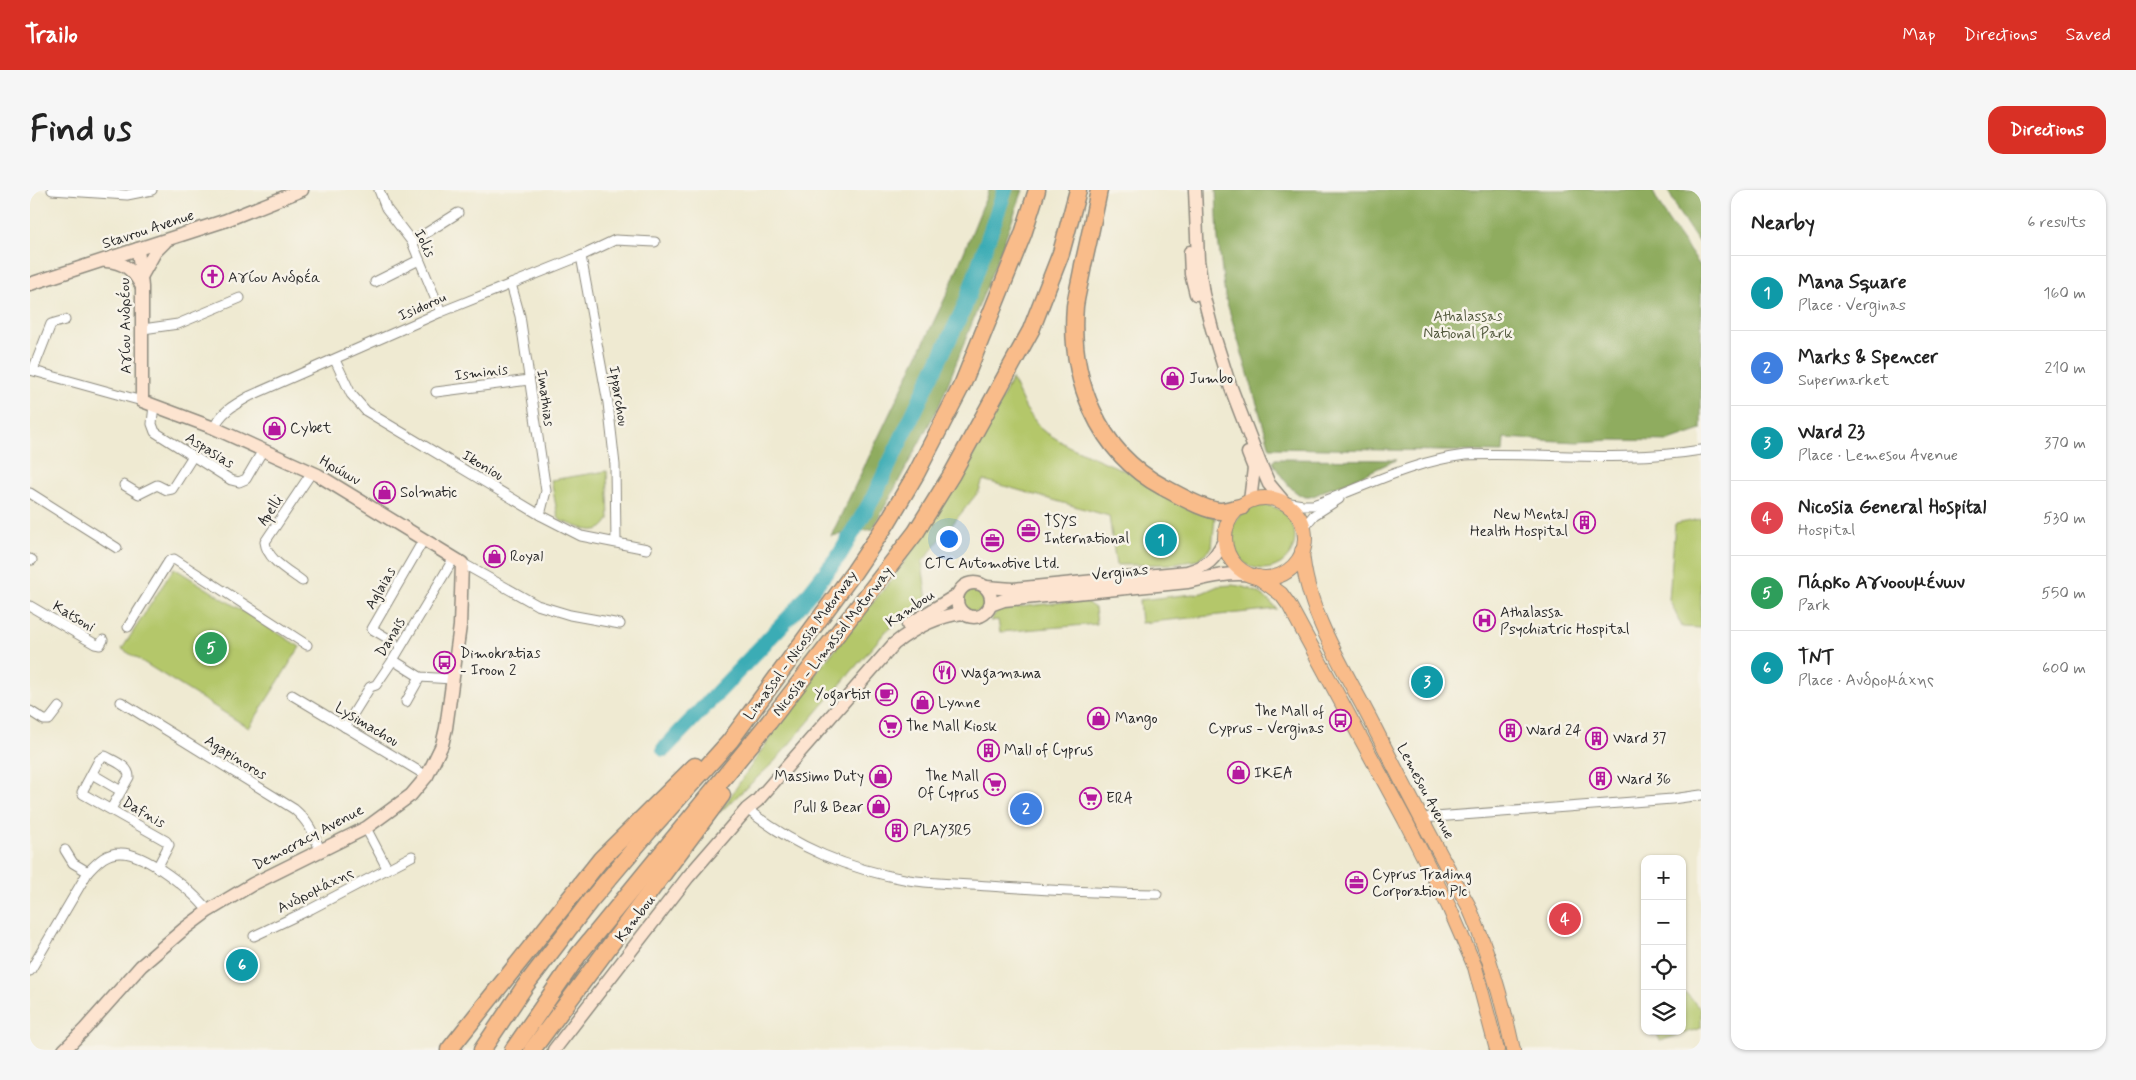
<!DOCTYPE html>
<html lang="en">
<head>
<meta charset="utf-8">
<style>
	body { margin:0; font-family:Mynerve,sans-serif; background:#f6f6f6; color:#222 }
	.controls { position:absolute; right:15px; bottom:15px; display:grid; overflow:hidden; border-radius:10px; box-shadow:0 1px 4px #0004 }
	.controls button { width:45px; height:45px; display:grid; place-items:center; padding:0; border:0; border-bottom:1px solid #e0e0e0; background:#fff; color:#222; font:25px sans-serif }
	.you { position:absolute; left:918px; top:348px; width:18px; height:18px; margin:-12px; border:4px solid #fff; border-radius:50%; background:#1a73e8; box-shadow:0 0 0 8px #1a73e833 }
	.badge { display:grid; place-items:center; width:32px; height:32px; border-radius:50%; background:#d93025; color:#fff; font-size:16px; font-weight:700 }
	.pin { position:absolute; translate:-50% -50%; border:2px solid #fff; box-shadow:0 1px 5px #0006 }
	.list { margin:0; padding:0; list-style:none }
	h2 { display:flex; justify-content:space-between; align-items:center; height:65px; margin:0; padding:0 20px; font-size:21px }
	h2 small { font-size:16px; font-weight:400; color:#767676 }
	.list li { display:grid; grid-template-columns:32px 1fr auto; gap:15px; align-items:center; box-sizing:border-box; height:75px; padding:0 20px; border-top:1px solid #e0e0e0 }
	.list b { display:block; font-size:19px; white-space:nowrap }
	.list p { margin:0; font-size:16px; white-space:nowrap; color:#767676 }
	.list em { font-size:16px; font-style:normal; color:#767676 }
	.icon { flex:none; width:28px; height:28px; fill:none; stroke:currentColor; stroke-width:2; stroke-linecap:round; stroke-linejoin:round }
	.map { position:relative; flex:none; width:1671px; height:860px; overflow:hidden; border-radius:15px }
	header { display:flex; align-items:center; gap:30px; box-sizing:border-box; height:70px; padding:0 25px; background:#d93025; color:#fff }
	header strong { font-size:24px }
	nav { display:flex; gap:28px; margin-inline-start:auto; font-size:18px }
	.intro { display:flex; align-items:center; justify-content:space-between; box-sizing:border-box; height:120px; padding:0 30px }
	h1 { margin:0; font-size:35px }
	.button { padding:12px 22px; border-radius:15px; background:#d93025; color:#fff; font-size:18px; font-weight:700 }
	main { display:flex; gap:30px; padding:0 30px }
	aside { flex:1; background:#fff; border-radius:15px; box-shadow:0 1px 4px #0004 }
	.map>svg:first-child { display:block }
</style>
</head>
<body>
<header>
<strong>Trailo</strong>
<nav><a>Map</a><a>Directions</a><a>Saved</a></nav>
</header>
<div class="intro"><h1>Find us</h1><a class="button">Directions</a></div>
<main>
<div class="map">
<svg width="1671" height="860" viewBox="0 0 1671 860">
	<rect width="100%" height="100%" fill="#f7f3e8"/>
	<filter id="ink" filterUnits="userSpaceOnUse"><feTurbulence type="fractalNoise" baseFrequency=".02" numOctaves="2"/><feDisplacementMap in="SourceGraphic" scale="10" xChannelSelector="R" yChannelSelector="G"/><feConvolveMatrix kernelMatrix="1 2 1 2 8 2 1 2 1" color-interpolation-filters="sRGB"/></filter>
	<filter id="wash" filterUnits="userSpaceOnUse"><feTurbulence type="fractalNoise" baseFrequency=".0096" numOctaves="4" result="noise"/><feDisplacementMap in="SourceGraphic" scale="20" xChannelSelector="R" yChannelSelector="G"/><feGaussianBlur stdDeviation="1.12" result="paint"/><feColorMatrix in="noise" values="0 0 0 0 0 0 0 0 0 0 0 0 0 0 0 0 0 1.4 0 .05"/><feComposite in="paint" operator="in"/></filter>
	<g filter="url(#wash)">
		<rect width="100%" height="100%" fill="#efead2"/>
		<!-- green -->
		<g fill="#b4c76a" stroke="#70794a">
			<path d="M 982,189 L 996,219 L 1012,240 L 1038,256 L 1107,286 L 1185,328 L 1182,357 L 1168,370 L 1145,374 L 1086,375 L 1079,326 L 953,290 L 949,301 L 892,372 L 897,412 L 857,440 L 744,572 L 689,623 L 774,498 L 862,389 L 893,345 L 934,282 Z"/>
			<path d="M 577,281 L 579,329 C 569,350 549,336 531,331 L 528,327 L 521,290 Z"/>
			<circle cx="1233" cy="347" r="32"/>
			<path d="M 1671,329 L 1671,438 L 1652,437 L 1639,409 L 1645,334 Z"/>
			<path d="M 144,378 L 270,457 L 219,538 L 92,459 Z"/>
			<path d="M 1202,395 C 1221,397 1234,404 1247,419 L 1111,433 L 1109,410 L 1172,403 L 1188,396 Z"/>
			<circle cx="945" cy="410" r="12"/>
			<path d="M 1053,410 L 1065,418 L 1067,434 L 970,442 L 968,430 L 960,431 L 965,424 L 971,419 Z"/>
			<path d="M 1652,803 L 1657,804 L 1671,820 L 1671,838 L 1630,851 L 1626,841 L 1652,841 Z"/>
		</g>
		<!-- forest -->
		<g fill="#8fac5e" stroke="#5d6c44">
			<path d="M 959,0 L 993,0 L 969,65 L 910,214 L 843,339 L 801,346 L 917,104 Z"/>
			<path d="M 1186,0 L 1622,0 L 1637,29 L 1671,77 L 1671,240 L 1639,251 L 1582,250 L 1547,252 L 1474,248 L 1473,262 L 1240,258 L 1195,106 L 1188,49 Z"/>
			<path d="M 1638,0 L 1671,0 L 1671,56 L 1649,23 Z"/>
			<path d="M 1245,269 L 1366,270 L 1304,298 L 1301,297 C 1295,300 1286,306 1279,307 C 1266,309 1248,283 1243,272 Z"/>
		</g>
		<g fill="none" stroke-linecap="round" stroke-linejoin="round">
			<!-- river -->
			<path stroke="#3bacb5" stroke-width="16" d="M 634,559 L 767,419 L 810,364 L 843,308 L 934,118 L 975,0"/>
		</g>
	</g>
	<g filter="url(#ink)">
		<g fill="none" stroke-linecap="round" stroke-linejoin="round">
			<defs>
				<g id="street">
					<path d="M 22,0 L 97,5 L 122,0"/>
					<path d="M 349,0 L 356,18 L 382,52 L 411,122"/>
					<path d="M 382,52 L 428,23"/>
					<path d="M 551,66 L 578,213 L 585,275 L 586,352"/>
					<path d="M 345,92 L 389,70"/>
					<path d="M 481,94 L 490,126 L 516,301 L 510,325"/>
					<path d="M 113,139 L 148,134 L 210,108"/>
					<path d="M 305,170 L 321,204 L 336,221 L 510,325 L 551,346 L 617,359"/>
					<path d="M 0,180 L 112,211"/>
					<path d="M 3,180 L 21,134 L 35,130"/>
					<path d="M 406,202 L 499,190"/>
					<path d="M 124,215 L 122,234 L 125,242 L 201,290 L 209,292 L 216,289 L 233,260"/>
					<path d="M 184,238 C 191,222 204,215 220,206 L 411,122 L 551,66 L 585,50 L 625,52"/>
					<path d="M 94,295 L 109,304 L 127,295 L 137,300 L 142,299 L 163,266"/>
					<path d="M 0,303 L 87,358"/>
					<path d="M 1254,312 L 1273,315 L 1283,315 C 1335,297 1380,272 1435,265 C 1513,262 1593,273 1671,260"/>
					<path d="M 1274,337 L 1284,325 L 1309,309"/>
					<path d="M 0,369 L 2,370"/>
					<path d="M 432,373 L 507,415 L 540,425 L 590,434"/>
					<path d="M 272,391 C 259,381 237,370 235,352 L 282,282"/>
					<path d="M 0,416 L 65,454 L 70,455 L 73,450"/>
					<path d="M 98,437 L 139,371 L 144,369 L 277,455"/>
					<path d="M 364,452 L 342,439 L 394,349"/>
					<path d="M 363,470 L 390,487 L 422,489"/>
					<path d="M 262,505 L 397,586"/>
					<path d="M 91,512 L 264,619 C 278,631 284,643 290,661"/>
					<path d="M 376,512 L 390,487"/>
					<path d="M 0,521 L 14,530 L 19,530 L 29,517"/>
					<path d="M 315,537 L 340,497 L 346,495 L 363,470 L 424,368"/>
					<path d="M 62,584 L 91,601"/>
					<path d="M 81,619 L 99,587 C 99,576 84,571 75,566 L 69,570 L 52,602 L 53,604 L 136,651 L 139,655 L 127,678"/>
					<path d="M 717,619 C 766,658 818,679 879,690 C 905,694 933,694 959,696 C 1015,700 1071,703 1127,704"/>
					<path d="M 1392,628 L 1642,609 L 1671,605"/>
					<path d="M 336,638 L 357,678"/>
					<path d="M 35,660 L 43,673 L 58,682"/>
					<path d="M 224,746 L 281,719 L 382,666"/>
					<path d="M 0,781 L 58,682 C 67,673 75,663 90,663 C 115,662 164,702 178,721"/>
				</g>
				<g id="secondary">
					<path d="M 1165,0 L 1168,70 L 1173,104 L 1182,139 L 1198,190 L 1229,271 L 1239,294 L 1254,312"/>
					<path d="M 1160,62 L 1161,84 L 1166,104"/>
					<path d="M 76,71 C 94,72 103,80 111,95"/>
					<path d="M 111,87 L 125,62 L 135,52"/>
					<path d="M 0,94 L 194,31 L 272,0"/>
					<path d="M 1218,263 L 1224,278 L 1220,311"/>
					<circle cx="944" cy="410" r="17"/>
					<path d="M 956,397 L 983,399 L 1157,382 C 1178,376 1184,370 1194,351"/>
					<path d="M 960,415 L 974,410 L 1158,392 C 1180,387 1200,382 1222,385"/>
					<path d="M 878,435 L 927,405"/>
					<path d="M 34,860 L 55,839 L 111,776 L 154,739 L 178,721 L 223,694 L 336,638 L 381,605 L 397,586 L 412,555 L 416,538 L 430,436 L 432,373 L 288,285 L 184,238 L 112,211 L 112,97 L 108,59"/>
					<path d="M 524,860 L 658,687 L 717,619 L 727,611 L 864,454 C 884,438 907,426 933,423"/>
				</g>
				<g id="primary">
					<circle cx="1235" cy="348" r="40"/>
					<path d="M 1272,361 C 1276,420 1313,477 1340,529 C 1372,592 1404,654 1438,715 C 1459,763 1472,808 1483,860"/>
					<path d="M 1228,387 L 1251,404 L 1259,415 L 1375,630 L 1419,717 L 1445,777 L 1467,860"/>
				</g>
				<g id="highway">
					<path d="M 1069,0 C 1064,25 1059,50 1053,75 C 1051,88 1047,102 1045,116 C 1039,187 1067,262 1133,297 C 1147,304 1176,322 1192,321 C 1198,320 1205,318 1211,317"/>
					<path d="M 419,860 L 571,669 L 665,576"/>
					<path d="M 452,860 L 495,796 L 560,711 L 619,641 L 700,551 L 824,382 L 857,333 L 886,284 L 933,193 L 993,44 L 1007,0"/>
					<path d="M 483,860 L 549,764 L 739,532 L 886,342 L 922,284 L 1001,140 L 1031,63 L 1048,0"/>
					<path d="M 502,860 L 692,605"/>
				</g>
			</defs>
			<!-- street casing -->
			<use href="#street" stroke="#8d8a7e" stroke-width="11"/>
			<!-- secondary casing -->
			<use href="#secondary" stroke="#8d8a7e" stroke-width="15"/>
			<!-- primary casing -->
			<use href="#primary" stroke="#8d8a7e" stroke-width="16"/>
			<!-- highway casing -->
			<use href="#highway" stroke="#8d8a7e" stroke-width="19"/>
			<!-- street -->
			<use href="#street" stroke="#fff" stroke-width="9"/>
			<!-- secondary -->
			<use href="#secondary" stroke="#fde4d0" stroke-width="12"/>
			<!-- primary -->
			<use href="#primary" stroke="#f9bc8a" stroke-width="14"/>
			<!-- highway -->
			<use href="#highway" stroke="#f9bc8a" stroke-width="16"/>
		</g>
	</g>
	<!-- icons -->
	<defs>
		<symbol id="church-ring" viewBox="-11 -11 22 22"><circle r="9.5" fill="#f7f3e8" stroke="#b5179e" stroke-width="1.5"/><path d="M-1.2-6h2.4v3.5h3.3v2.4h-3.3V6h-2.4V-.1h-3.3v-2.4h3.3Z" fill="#b5179e"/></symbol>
		<symbol id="shop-ring" viewBox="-11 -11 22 22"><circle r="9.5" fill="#f7f3e8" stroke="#b5179e" stroke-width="1.5"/><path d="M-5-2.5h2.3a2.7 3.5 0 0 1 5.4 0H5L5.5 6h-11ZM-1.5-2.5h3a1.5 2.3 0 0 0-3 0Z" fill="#b5179e"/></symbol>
		<symbol id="building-ring" viewBox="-11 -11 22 22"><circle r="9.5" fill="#f7f3e8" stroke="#b5179e" stroke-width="1.5"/><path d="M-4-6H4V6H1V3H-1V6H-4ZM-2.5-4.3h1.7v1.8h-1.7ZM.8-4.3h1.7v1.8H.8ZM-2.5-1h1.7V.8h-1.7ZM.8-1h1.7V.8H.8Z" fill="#b5179e"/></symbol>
		<symbol id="office-ring" viewBox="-11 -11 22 22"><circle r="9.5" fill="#f7f3e8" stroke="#b5179e" stroke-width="1.5"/><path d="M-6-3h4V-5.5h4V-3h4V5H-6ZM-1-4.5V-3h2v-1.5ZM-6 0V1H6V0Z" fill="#b5179e"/></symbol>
		<symbol id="hospital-ring" viewBox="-11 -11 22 22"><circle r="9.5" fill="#f7f3e8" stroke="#b5179e" stroke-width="1.5"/><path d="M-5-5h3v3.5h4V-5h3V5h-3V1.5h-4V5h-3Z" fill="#b5179e"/></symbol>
		<symbol id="bus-ring" viewBox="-11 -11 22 22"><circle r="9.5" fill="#f7f3e8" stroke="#b5179e" stroke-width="1.5"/><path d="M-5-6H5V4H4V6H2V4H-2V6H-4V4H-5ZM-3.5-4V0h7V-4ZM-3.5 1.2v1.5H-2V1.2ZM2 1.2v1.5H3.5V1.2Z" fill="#b5179e"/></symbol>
		<symbol id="restaurant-ring" viewBox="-11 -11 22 22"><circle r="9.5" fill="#f7f3e8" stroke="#b5179e" stroke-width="1.5"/><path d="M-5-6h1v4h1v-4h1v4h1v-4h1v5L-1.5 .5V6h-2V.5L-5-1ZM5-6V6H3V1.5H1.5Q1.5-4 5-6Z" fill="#b5179e"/></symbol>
		<symbol id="cafe-ring" viewBox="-11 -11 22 22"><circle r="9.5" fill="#f7f3e8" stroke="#b5179e" stroke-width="1.5"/><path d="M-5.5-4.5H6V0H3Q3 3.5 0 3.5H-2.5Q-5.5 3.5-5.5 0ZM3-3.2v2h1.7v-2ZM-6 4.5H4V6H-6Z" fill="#b5179e"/></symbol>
		<symbol id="supermarket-ring" viewBox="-11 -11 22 22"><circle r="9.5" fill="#f7f3e8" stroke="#b5179e" stroke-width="1.5"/><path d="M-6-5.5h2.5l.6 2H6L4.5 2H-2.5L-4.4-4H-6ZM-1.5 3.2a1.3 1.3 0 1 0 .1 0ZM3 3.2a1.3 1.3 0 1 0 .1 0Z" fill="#b5179e"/></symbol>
	</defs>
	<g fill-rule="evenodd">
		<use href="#church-ring" x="170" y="74" width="25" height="25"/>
		<use href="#shop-ring" x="1130" y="176" width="25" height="25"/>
		<use href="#shop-ring" x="232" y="226" width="25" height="25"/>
		<use href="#shop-ring" x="342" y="290" width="25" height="25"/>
		<use href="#building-ring" x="1542" y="320" width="25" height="25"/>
		<use href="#office-ring" x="986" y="328" width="25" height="25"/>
		<use href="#office-ring" x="950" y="338" width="25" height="25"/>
		<use href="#shop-ring" x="452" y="354" width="25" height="25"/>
		<use href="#hospital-ring" x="1442" y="418" width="25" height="25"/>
		<use href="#bus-ring" x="402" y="460" width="25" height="25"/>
		<use href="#restaurant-ring" x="902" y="470" width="25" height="25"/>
		<use href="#cafe-ring" x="844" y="492" width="25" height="25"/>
		<use href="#shop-ring" x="880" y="500" width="25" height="25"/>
		<use href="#shop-ring" x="1056" y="516" width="25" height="25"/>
		<use href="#bus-ring" x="1298" y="518" width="25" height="25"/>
		<use href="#supermarket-ring" x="848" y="524" width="25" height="25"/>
		<use href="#building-ring" x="1468" y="528" width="25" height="25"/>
		<use href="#building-ring" x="1554" y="536" width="25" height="25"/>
		<use href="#building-ring" x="946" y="548" width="25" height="25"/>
		<use href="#shop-ring" x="1196" y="570" width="25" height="25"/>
		<use href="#shop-ring" x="838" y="574" width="25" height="25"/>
		<use href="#building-ring" x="1558" y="576" width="25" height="25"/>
		<use href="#supermarket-ring" x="952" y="582" width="25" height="25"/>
		<use href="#supermarket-ring" x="1048" y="596" width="25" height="25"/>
		<use href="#shop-ring" x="836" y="604" width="25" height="25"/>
		<use href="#building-ring" x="854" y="628" width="25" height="25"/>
		<use href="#office-ring" x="1314" y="680" width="25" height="25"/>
	</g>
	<g text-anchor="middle" stroke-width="5" stroke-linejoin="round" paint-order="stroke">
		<!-- street labels -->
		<g font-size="15" fill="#2b2b2b" stroke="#f7f3e8">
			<text transform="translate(118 39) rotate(-18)" y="5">Stavrou Avenue</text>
			<text transform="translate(395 53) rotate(63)" y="5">Iolis</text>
			<text transform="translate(392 116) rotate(-24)" y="5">Isidorou</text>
			<text transform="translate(95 136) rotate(-91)" y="5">Αγίου Ανδρέου</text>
			<text transform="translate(451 182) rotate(-7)" y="5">Isminis</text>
			<text transform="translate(589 206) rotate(81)" y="5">Ipparchou</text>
			<text transform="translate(516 208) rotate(82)" y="5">Imathias</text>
			<text transform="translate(180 260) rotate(32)" y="5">Aspasias</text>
			<text transform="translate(453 275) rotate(31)" y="5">Ikoniou</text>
			<text transform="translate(310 280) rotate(30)" y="5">Ηρώων</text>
			<text transform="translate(240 320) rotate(-56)" y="5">Apelli</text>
			<text transform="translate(1090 382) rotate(-6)" y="5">Verginas</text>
			<text transform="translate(350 398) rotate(-60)" y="5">Aglaias</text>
			<text transform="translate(880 418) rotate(-34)" y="5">Kambou</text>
			<text transform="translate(44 426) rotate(31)" y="5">Katsoni</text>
			<text transform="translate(360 447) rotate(-59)" y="5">Danais</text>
			<text transform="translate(802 451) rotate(-52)" y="5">Nicosia - Limassol Motorway</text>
			<text transform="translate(770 455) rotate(-54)" y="5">Limassol - Nicosia Motorway</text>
			<text transform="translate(337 534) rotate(31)" y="5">Lysimachou</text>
			<text transform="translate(206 567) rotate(32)" y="5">Agapinoros</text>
			<text transform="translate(1396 601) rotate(62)" y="5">Lemesou Avenue</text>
			<text transform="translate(114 622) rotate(30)" y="5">Dafnis</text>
			<text transform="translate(278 647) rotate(-28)" y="5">Democracy Avenue</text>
			<text transform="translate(285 700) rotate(-27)" y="5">Ανδρομάχης</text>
			<text transform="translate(605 728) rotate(-52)" y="5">Kambou</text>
		</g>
		<!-- poi labels -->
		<g font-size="15" fill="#2b2b2b" stroke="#f7f3e8" text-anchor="start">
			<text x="198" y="92">Αγίου Ανδρέα</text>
			<text x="1159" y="193">Jumbo</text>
			<text x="260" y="243">Cybet</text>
			<text x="370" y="307">Solmatic</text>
			<text x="1538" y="329" text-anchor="end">New Mental<tspan x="1538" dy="17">Health Hospital</tspan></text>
			<text x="1014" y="336">TSYS<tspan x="1014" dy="17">International</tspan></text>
			<text x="480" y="371">Royal</text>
			<text x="962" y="378" text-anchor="middle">CTC Automotive Ltd.</text>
			<text x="1470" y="427">Athalassa<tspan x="1470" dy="17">Psychiatric Hospital</tspan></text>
			<text x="430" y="468">Dimokratias<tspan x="430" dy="17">- Iroon 2</tspan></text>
			<text x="931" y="488">Wagamama</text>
			<text x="841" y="509" text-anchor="end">Yogartist</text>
			<text x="908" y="517">Lynne</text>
			<text x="1294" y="526" text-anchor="end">The Mall of<tspan x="1294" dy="17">Cyprus - Verginas</tspan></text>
			<text x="1085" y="533">Mango</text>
			<text x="876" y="541">The Mall Kiosk</text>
			<text x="1496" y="545">Ward 24</text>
			<text x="1583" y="553">Ward 37</text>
			<text x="974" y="565">Mall of Cyprus</text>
			<text x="1224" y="588">IKEA</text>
			<text x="834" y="591" text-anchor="end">Massimo Duty</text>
			<text x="949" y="591" text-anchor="end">The Mall<tspan x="949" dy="17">Of Cyprus</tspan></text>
			<text x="1587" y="594">Ward 36</text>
			<text x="1076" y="613">ERA</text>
			<text x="833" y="622" text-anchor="end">Pull &amp; Bear</text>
			<text x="883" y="645">PLAY3R5</text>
			<text x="1342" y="689">Cyprus Trading<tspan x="1342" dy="17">Corporation Plc</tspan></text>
		</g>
		<!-- park labels -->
		<g font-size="15" fill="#545a3e" stroke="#f7f3e8">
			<text x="1438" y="131">Athalassas<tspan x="1438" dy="17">National Park</tspan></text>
		</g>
	</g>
</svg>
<div class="controls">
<button>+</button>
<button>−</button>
<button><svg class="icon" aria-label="locate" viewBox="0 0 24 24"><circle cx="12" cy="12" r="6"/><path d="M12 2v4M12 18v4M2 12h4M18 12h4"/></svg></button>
<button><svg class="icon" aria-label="layers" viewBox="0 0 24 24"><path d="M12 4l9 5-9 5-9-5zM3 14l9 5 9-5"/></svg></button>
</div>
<div class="you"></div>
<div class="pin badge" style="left:1131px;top:350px;background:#0f9aa8">1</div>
<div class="pin badge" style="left:996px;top:619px;background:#3f7fe0">2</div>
<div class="pin badge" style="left:1397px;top:492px;background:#0f9aa8">3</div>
<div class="pin badge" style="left:1535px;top:729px;background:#e0444e">4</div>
<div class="pin badge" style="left:181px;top:458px;background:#2e9e5b">5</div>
<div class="pin badge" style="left:212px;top:775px;background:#0f9aa8">6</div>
</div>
<aside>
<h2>Nearby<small>6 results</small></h2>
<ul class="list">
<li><span class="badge" style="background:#0f9aa8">1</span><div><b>Mana Square</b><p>Place · Verginas</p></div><em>160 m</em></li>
<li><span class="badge" style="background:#3f7fe0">2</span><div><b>Marks &amp; Spencer</b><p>Supermarket</p></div><em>210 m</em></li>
<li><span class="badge" style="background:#0f9aa8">3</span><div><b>Ward 23</b><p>Place · Lemesou Avenue</p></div><em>370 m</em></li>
<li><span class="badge" style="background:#e0444e">4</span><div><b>Nicosia General Hospital</b><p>Hospital</p></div><em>530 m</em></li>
<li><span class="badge" style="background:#2e9e5b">5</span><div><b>Πάρκο Αγνοουμένων</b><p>Park</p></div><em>550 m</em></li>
<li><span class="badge" style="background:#0f9aa8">6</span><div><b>TNT</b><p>Place · Ανδρομάχης</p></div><em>600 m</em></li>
</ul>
</aside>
</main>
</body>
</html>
